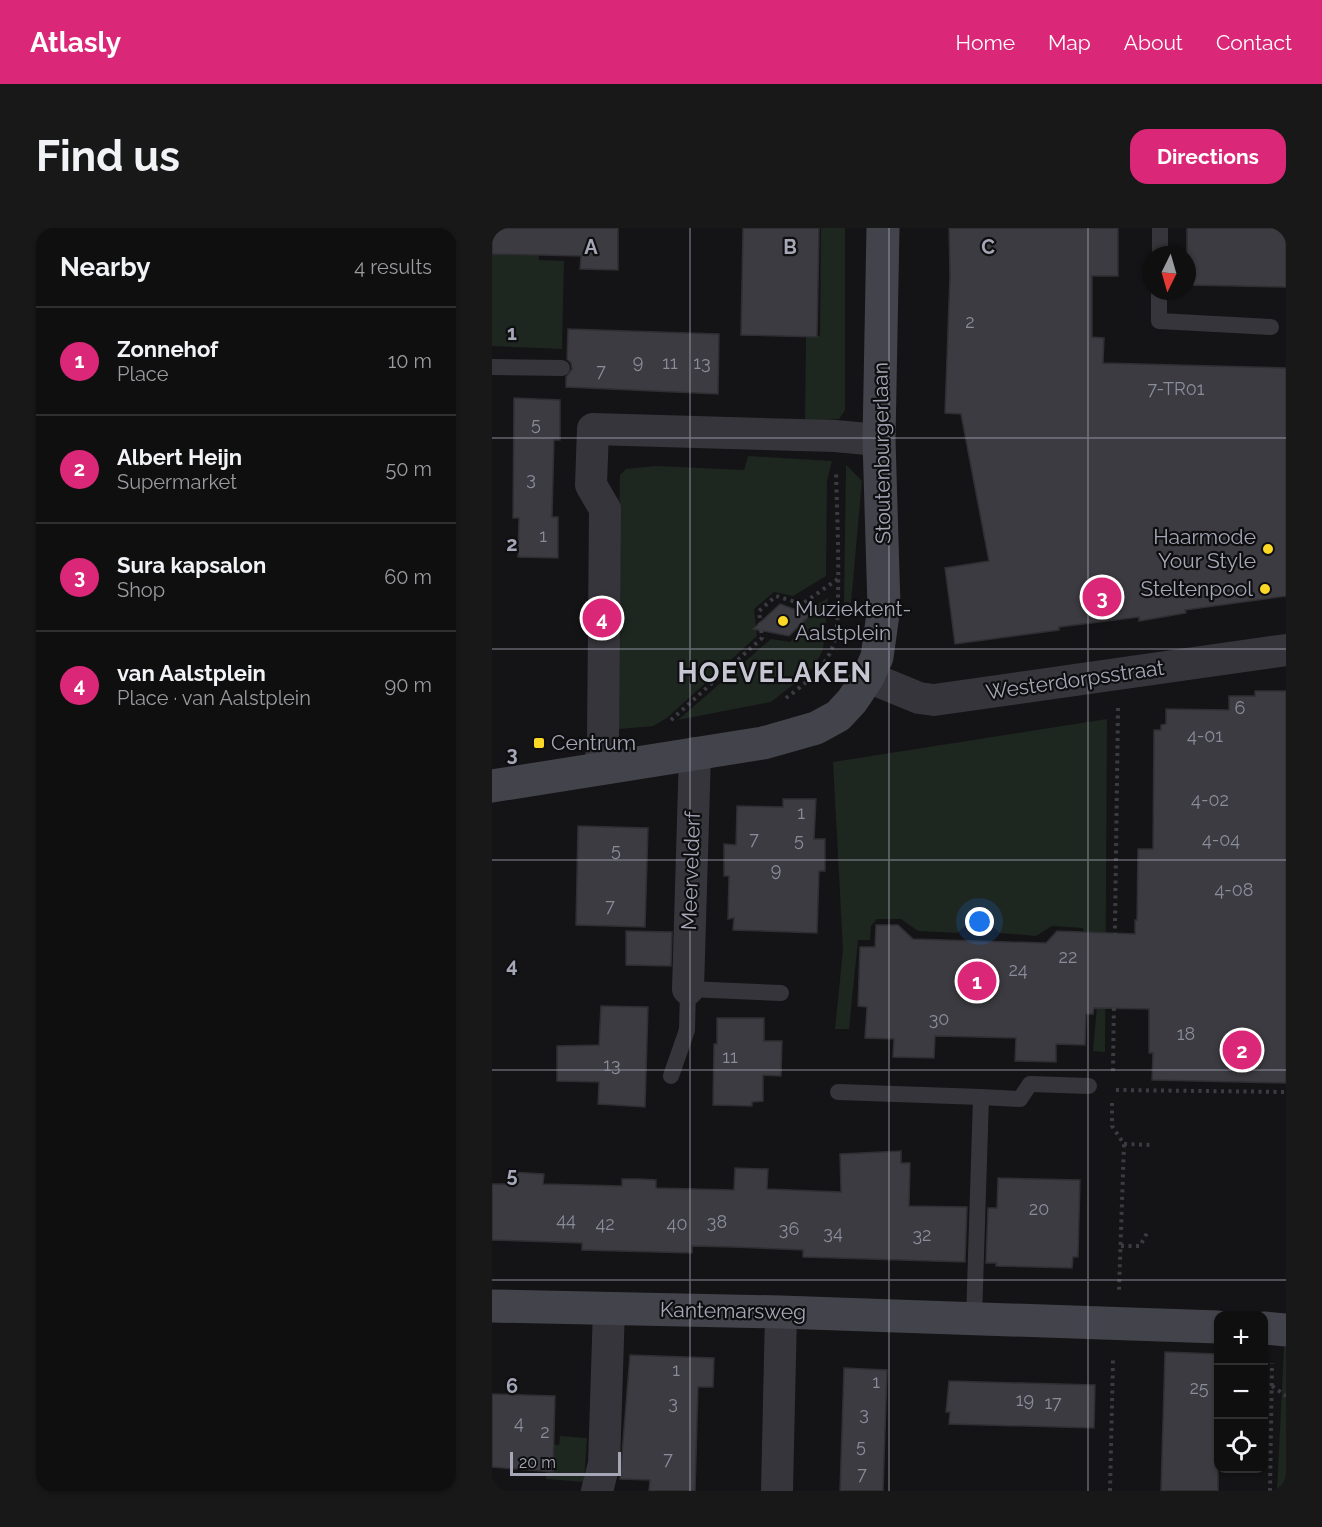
<!DOCTYPE html>
<html lang="en">
<head>
<meta charset="utf-8">
<style>
	body { margin:0; font-family:Raleway,sans-serif; background:#181819; color:#f1f3f6 }
	.controls { position:absolute; right:18px; bottom:18px; display:grid; overflow:hidden; border-radius:12px; box-shadow:0 2px 4px #0004 }
	.controls button { width:54px; height:54px; display:grid; place-items:center; padding:0; border:0; border-bottom:2px solid #2f2f30; background:#0f0f10; color:#f1f3f6; font:30px sans-serif }
	.compass { position:absolute; left:650px; top:18px; width:54px; height:54px; border-radius:50%; background:#0f0f10; box-shadow:0 2px 4px #0004; rotate:185deg }
	.scale { position:absolute; left:18px; bottom:15px; width:111px; box-sizing:border-box; padding-left:6px; border:3px solid #a5a7b7; border-top:0; font-size:16px; line-height:21px; white-space:nowrap; color:#a5a7b7; -webkit-text-stroke:4px #0f0f11; paint-order:stroke }
	.you { position:absolute; left:488px; top:694px; width:21px; height:21px; margin:-15px; border:4px solid #fff; border-radius:50%; background:#1a73e8; box-shadow:0 0 0 9px #1a73e833 }
	.badge { display:grid; place-items:center; width:39px; height:39px; border-radius:50%; background:#db2777; color:#fff; font-size:20px; font-weight:700 }
	.pin { position:absolute; translate:-50% -50%; border:3px solid #fff; box-shadow:0 2px 6px #0006 }
	.list { margin:0; padding:0; list-style:none }
	h2 { display:flex; justify-content:space-between; align-items:center; height:78px; margin:0; padding:0 24px; font-size:26px }
	h2 small { font-size:20px; font-weight:400; color:#9b9c9f }
	.list li { display:grid; grid-template-columns:39px 1fr auto; gap:18px; align-items:center; box-sizing:border-box; height:108px; padding:0 24px; border-top:2px solid #2f2f30 }
	.list b { display:block; font-size:22px; white-space:nowrap }
	.list p { margin:0; font-size:20px; white-space:nowrap; color:#9b9c9f }
	.list em { font-size:20px; font-style:normal; color:#9b9c9f }
	.icon { flex:none; width:33px; height:33px; fill:none; stroke:currentColor; stroke-width:2; stroke-linecap:round; stroke-linejoin:round }
	.map { position:relative; flex:none; width:794px; height:1263px; overflow:hidden; border-radius:18px }
	header { display:flex; align-items:center; gap:36px; box-sizing:border-box; height:84px; padding:0 30px; background:#db2777; color:#fff }
	header strong { font-size:28px }
	nav { display:flex; gap:33px; margin-inline-start:auto; font-size:21px }
	.intro { display:flex; align-items:center; justify-content:space-between; box-sizing:border-box; height:144px; padding:0 36px }
	h1 { margin:0; font-size:42px }
	.button { padding:15px 27px; border-radius:18px; background:#db2777; color:#fff; font-size:21px; font-weight:700 }
	main { display:flex; gap:36px; padding:0 36px }
	aside { flex:1; background:#0f0f10; border-radius:18px; box-shadow:0 2px 4px #0004 }
	.map>svg:first-child { display:block }
</style>
</head>
<body>
<header>
<strong>Atlasly</strong>
<nav><a>Home</a><a>Map</a><a>About</a><a>Contact</a></nav>
</header>
<div class="intro"><h1>Find us</h1><a class="button">Directions</a></div>
<main>
<aside>
<h2>Nearby<small>4 results</small></h2>
<ul class="list">
<li><span class="badge">1</span><div><b>Zonnehof</b><p>Place</p></div><em>10 m</em></li>
<li><span class="badge">2</span><div><b>Albert Heijn</b><p>Supermarket</p></div><em>50 m</em></li>
<li><span class="badge">3</span><div><b>Sura kapsalon</b><p>Shop</p></div><em>60 m</em></li>
<li><span class="badge">4</span><div><b>van Aalstplein</b><p>Place · van Aalstplein</p></div><em>90 m</em></li>
</ul>
</aside>
<div class="map">
<svg width="794" height="1263" viewBox="0 0 794 1263">
	<rect width="100%" height="100%" fill="#141416"/>
	<!-- green -->
	<g fill="#1e2620">
		<path d="M 0,0 L 46,0 L 47,32 L 72,33 L 70,121 L 0,118 Z"/>
		<path d="M 329,0 L 353,0 L 353,182 L 347,191 L 313,194 L 314,108 L 328,108 Z"/>
		<path d="M 256,228 L 340,233 L 335,253 L 334,348 L 301,368 L 282,364 L 262,381 L 265,408 L 175,490 L 161,498 L 127,501 L 124,497 L 128,247 L 134,241 L 164,238 L 252,242 Z"/>
		<path d="M 354,237 L 370,253 L 359,375 L 352,374 Z"/>
		<path d="M 336,370 L 331,422 L 321,440 L 302,456 L 279,474 L 186,492 L 279,411 L 298,414 L 311,400 L 312,384 Z"/>
		<path d="M 615,491 L 613,824 L 601,823 L 610,722 L 594,709 L 591,700 L 560,698 L 544,708 L 508,705 L 487,687 L 465,705 L 426,703 L 409,691 L 385,691 L 379,698 L 378,712 L 366,712 L 357,801 L 343,801 L 351,722 L 341,534 Z"/>
		<path d="M 792,1119 L 794,1119 L 794,1263 L 785,1263 Z"/>
		<path d="M 68,1208 L 95,1210 L 92,1254 L 54,1251 L 57,1216 L 67,1217 Z"/>
	</g>
	<!-- building -->
	<g fill="#3b3b41" stroke="#2f2e32" stroke-width="1.5">
		<path d="M 0,0 L 126,0 L 126,42 L 88,41 L 89,28 L 0,26 Z"/>
		<path d="M 251,0 L 327,0 L 325,109 L 249,107 Z"/>
		<path d="M 457,0 L 626,0 L 626,48 L 600,48 L 600,109 L 612,110 L 611,135 L 794,140 L 794,368 L 693,382 L 694,385 L 647,393 L 647,389 L 567,399 L 567,402 L 463,416 L 453,340 L 497,333 L 469,186 L 453,185 L 458,47 Z"/>
		<path d="M 695,0 L 794,0 L 794,59 L 695,57 Z"/>
		<path d="M 76,101 L 227,106 L 226,166 L 74,159 L 74,149 L 80,141 L 79,135 L 75,131 Z"/>
		<path d="M 22,170 L 68,172 L 68,212 L 62,212 L 60,289 L 66,289 L 66,330 L 26,329 L 27,290 L 21,290 Z"/>
		<path d="M 288,376 L 318,387 L 297,408 L 261,401 Z"/>
		<path d="M 763,463 L 794,463 L 794,855 L 660,852 L 661,825 L 657,825 L 657,781 L 602,780 L 601,786 L 594,786 L 593,817 L 564,816 L 564,834 L 523,833 L 524,810 L 443,808 L 442,830 L 401,829 L 402,811 L 373,810 L 375,779 L 366,778 L 368,719 L 383,719 L 384,697 L 406,697 L 421,711 L 554,715 L 565,703 L 643,706 L 643,692 L 645,692 L 646,621 L 661,621 L 662,502 L 669,502 L 669,497 L 674,496 L 674,481 L 737,482 L 737,468 L 763,468 Z"/>
		<path d="M 291,571 L 324,571 L 322,611 L 333,611 L 333,643 L 327,643 L 325,705 L 241,702 L 242,690 L 236,691 L 237,648 L 232,648 L 232,616 L 244,617 L 245,578 L 291,579 Z"/>
		<path d="M 86,598 L 156,600 L 153,699 L 84,697 Z"/>
		<path d="M 134,703 L 180,704 L 179,738 L 134,737 Z"/>
		<path d="M 109,778 L 156,779 L 153,879 L 106,876 L 107,854 L 65,853 L 65,818 L 107,817 Z"/>
		<path d="M 225,790 L 272,790 L 272,813 L 290,813 L 289,848 L 271,847 L 271,873 L 260,874 L 260,878 L 221,877 L 222,816 L 225,816 Z"/>
		<path d="M 409,923 L 409,935 L 418,935 L 417,978 L 475,979 L 473,1034 L 311,1029 L 311,1022 L 240,1019 L 200,1018 L 200,1025 L 90,1022 L 90,1015 L 0,1012 L 0,956 L 20,956 L 20,944 L 52,946 L 51,956 L 130,958 L 130,951 L 147,951 L 164,952 L 164,960 L 242,962 L 243,940 L 276,941 L 275,961 L 349,964 L 348,926 Z"/>
		<path d="M 506,950 L 588,952 L 586,1029 L 581,1029 L 580,1040 L 504,1038 L 504,1035 L 494,1035 L 496,980 L 505,980 Z"/>
		<path d="M 673,1124 L 726,1126 L 726,1263 L 669,1263 Z"/>
		<path d="M 138,1127 L 222,1130 L 221,1159 L 206,1159 L 203,1263 L 157,1263 L 158,1252 L 128,1251 Z"/>
		<path d="M 352,1140 L 395,1142 L 391,1263 L 348,1263 Z"/>
		<path d="M 457,1153 L 603,1157 L 602,1200 L 457,1196 L 458,1184 L 454,1184 Z"/>
		<path d="M 0,1166 L 63,1168 L 61,1244 L 0,1239 Z"/>
	</g>
	<g fill="none" stroke-linecap="round" stroke-linejoin="round">
		<!-- path -->
		<g stroke="#3b3c42" stroke-width="4" stroke-dasharray="3 4.5" stroke-linecap="butt">
			<path d="M 294,470 C 313,456 336,438 342,414 C 346,400 346,383 346,368 C 347,326 345,284 344,242"/>
			<path d="M 179,492 L 270,410 L 267,383 L 284,368 L 310,376 L 346,351"/>
			<path d="M 621,843 L 626,479"/>
			<path d="M 624,862 L 794,864"/>
			<path d="M 620,875 L 620,898 L 632,916 L 627,1062"/>
			<path d="M 632,916 L 660,917"/>
			<path d="M 629,1018 L 648,1018 L 655,1005"/>
			<path d="M 780,1158 L 794,1168"/>
			<path d="M 618,1263 L 621,1132"/>
			<path d="M 778,1263 L 780,1135"/>
		</g>
		<!-- lane -->
		<g stroke="#35353b" stroke-width="16">
			<path d="M 668,27 L 668,0"/>
			<path d="M 667,63 L 667,93 L 779,99"/>
			<path d="M 0,139 L 70,140"/>
			<path d="M 179,848 L 195,802 L 196,761 L 289,765"/>
			<path d="M 346,864 L 489,869 L 482,1091"/>
			<path d="M 489,869 L 528,871 L 538,856 L 597,858"/>
		</g>
		<!-- street -->
		<g stroke="#35353b" stroke-width="32">
			<path d="M 376,449 L 427,470 L 442,472 L 794,422"/>
			<path d="M 108,541 L 111,511 L 113,281 L 99,257 L 101,201 L 343,208 L 387,212"/>
			<path d="M 196,761 L 203,525"/>
			<path d="M 105,1263 L 112,1236 L 117,1080"/>
			<path d="M 285,1263 L 289,1084"/>
		</g>
		<!-- secondary -->
		<g stroke="#43434b" stroke-width="33">
			<path d="M 0,558 L 271,515 L 324,500 L 346,488 L 360,473 L 376,449 L 385,429 L 392,379 L 387,212 L 391,0"/>
			<path d="M 0,1078 L 289,1084 L 726,1099"/>
			<path d="M 772,1100 L 794,1102"/>
		</g>
	</g>
	<!-- grid -->
	<path fill="none" stroke="#a5a7b7" stroke-width="1.5" stroke-opacity="0.55" d="M 198,0 L 198,1263M 397,0 L 397,1263M 596,0 L 596,1263M 0,210 L 794,210M 0,421 L 794,421M 0,632 L 794,632M 0,842 L 794,842M 0,1052 L 794,1052"/>
	<!-- markers -->
	<g fill="#fcd826" stroke="#0f0f11" stroke-width="2">
		<circle cx="776" cy="321" r="6"/>
		<circle cx="773" cy="361" r="6"/>
		<circle cx="291" cy="393" r="6"/>
		<rect x="41" y="509" width="12" height="12" rx="3"/>
	</g>
	<g text-anchor="middle" stroke-width="4.5" stroke-linejoin="round" paint-order="stroke">
		<!-- number labels -->
		<g font-size="18" fill="#8a8c9a">
			<text x="478" y="100">2</text>
			<text x="146" y="140">9</text>
			<text x="178" y="141">11</text>
			<text x="210" y="141">13</text>
			<text x="109" y="149">7</text>
			<text x="684" y="167">7-TR01</text>
			<text x="44" y="202">5</text>
			<text x="39" y="257">3</text>
			<text x="51" y="314">1</text>
			<text x="748" y="486">6</text>
			<text x="713" y="514">4-01</text>
			<text x="718" y="578">4-02</text>
			<text x="309" y="591">1</text>
			<text x="262" y="617">7</text>
			<text x="307" y="618">5</text>
			<text x="729" y="618">4-04</text>
			<text x="124" y="628">5</text>
			<text x="284" y="648">9</text>
			<text x="742" y="668">4-08</text>
			<text x="118" y="684">7</text>
			<text x="576" y="735">22</text>
			<text x="526" y="748">24</text>
			<text x="447" y="797">30</text>
			<text x="694" y="812">18</text>
			<text x="238" y="835">11</text>
			<text x="120" y="843">13</text>
			<text x="547" y="987">20</text>
			<text x="74" y="998">44</text>
			<text x="225" y="1000">38</text>
			<text x="113" y="1002">42</text>
			<text x="185" y="1002">40</text>
			<text x="297" y="1007">36</text>
			<text x="341" y="1011">34</text>
			<text x="430" y="1013">32</text>
			<text x="184" y="1148">1</text>
			<text x="384" y="1160">1</text>
			<text x="707" y="1166">25</text>
			<text x="533" y="1178">19</text>
			<text x="181" y="1181">3</text>
			<text x="561" y="1181">17</text>
			<text x="372" y="1192">3</text>
			<text x="27" y="1201">4</text>
			<text x="53" y="1210">2</text>
			<text x="369" y="1224">5</text>
			<text x="176" y="1237">7</text>
			<text x="370" y="1252">7</text>
		</g>
		<!-- street labels -->
		<g font-size="21" fill="#a5a7b7" stroke="#0f0f11">
			<text transform="translate(390 225) rotate(-91)" y="7">Stoutenburgerlaan</text>
			<text transform="translate(583 452) rotate(-8)" y="7">Westerdorpsstraat</text>
			<text transform="translate(199 643) rotate(-88)" y="7">Meervelderf</text>
			<text transform="translate(241 1083) rotate(1)" y="7">Kantemarsweg</text>
		</g>
		<!-- poi labels -->
		<g font-size="21" fill="#a5a7b7" stroke="#0f0f11" text-anchor="end">
			<text x="764" y="316">Haarmode<tspan x="764" dy="24">Your Style</tspan></text>
			<text x="761" y="368">Steltenpool</text>
			<text x="303" y="388" text-anchor="start">Muziektent-<tspan x="303" dy="24">Aalstplein</tspan></text>
			<text x="59" y="522" text-anchor="start">Centrum</text>
		</g>
		<!-- district labels -->
		<g font-size="27" font-weight="bold" letter-spacing="1.5" fill="#c6c7d3" stroke="#0f0f11">
			<text x="283" y="454">HOEVELAKEN</text>
		</g>
	</g>
	<g font-size="20" text-anchor="middle" font-weight="bold" fill="#a5a7b7" stroke="#0f0f11" stroke-width="4.5" stroke-linejoin="round" paint-order="stroke">
		<text x="99" y="26">A</text>
		<text x="298" y="26">B</text>
		<text x="496" y="26">C</text>
		<text x="20" y="112">1</text>
		<text x="20" y="323">2</text>
		<text x="20" y="533">3</text>
		<text x="20" y="744">4</text>
		<text x="20" y="954">5</text>
		<text x="20" y="1165">6</text>
	</g>
</svg>
<div class="controls">
<button>+</button>
<button>−</button>
<button><svg class="icon" aria-label="locate" viewBox="0 0 24 24"><circle cx="12" cy="12" r="6"/><path d="M12 2v4M12 18v4M2 12h4M18 12h4"/></svg></button>
</div>
<svg class="compass" viewBox="-18 -18 36 36"><path d="M0-13l5 13h-10z" fill="#e53935"/><path d="M0 13l5-13h-10z" fill="#9b9c9f"/></svg>
<div class="scale">20 m</div>
<div class="you"></div>
<div class="pin badge" style="left:485px;top:753px">1</div>
<div class="pin badge" style="left:750px;top:822px">2</div>
<div class="pin badge" style="left:610px;top:369px">3</div>
<div class="pin badge" style="left:110px;top:390px">4</div>
</div>
</main>
</body>
</html>
